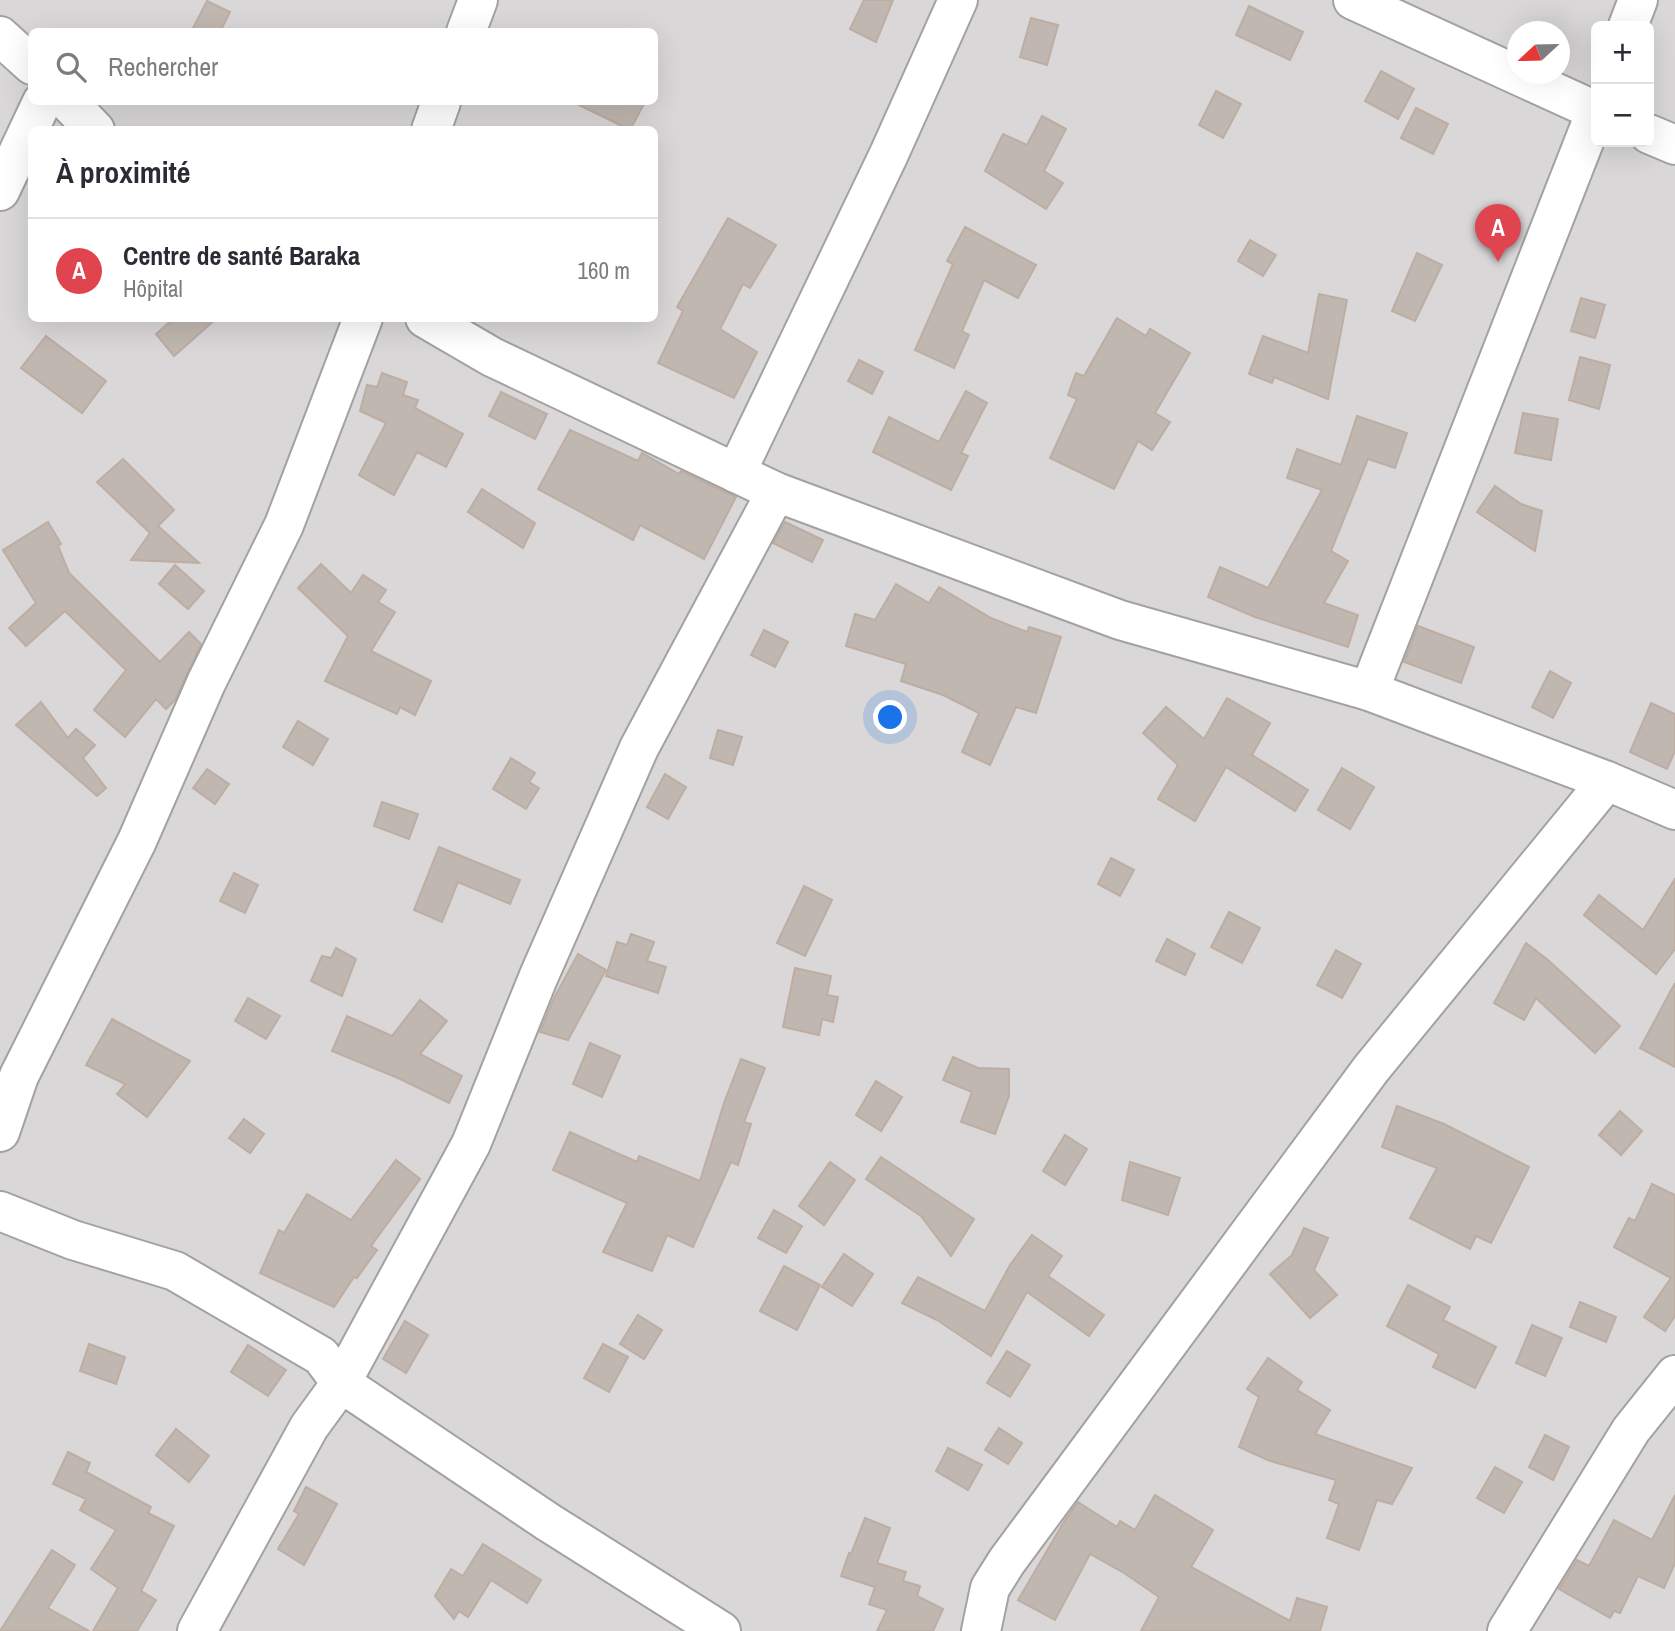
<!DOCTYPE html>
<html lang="fr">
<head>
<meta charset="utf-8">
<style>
	body { margin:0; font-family:"Archivo Narrow",sans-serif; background:#f7f7f7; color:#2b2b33 }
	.controls { position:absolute; right:21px; top:21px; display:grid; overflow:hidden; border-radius:10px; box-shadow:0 7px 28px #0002 }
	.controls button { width:63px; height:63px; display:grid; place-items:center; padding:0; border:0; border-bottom:2px solid #e1e1e2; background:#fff; color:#2b2b33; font:35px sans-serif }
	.compass { position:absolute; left:1507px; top:21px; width:63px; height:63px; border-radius:50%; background:#fff; box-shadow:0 7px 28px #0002; rotate:248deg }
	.you { position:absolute; left:891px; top:718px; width:24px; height:24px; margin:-18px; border:5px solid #fff; border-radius:50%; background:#1a73e8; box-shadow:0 0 0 10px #1a73e833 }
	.badge { display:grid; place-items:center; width:46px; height:46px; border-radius:50%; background:#be0710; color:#fff; font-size:23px; font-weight:700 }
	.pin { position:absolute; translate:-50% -58px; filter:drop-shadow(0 2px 4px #0008) }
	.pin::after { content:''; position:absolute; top:37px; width:24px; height:21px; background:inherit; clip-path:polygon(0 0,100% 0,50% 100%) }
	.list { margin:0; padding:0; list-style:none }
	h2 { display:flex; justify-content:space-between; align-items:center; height:91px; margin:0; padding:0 28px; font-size:30px }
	h2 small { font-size:23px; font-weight:400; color:#7c7c81 }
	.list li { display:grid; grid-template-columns:46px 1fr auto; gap:21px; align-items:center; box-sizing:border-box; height:105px; padding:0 28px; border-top:2px solid #e1e1e2 }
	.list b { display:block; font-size:26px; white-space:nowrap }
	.list p { margin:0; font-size:23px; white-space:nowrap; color:#7c7c81 }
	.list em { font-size:23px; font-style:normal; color:#7c7c81 }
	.icon { flex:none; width:38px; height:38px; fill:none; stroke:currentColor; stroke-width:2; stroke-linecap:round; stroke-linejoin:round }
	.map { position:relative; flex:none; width:1675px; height:1631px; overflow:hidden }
	.search { position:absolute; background:#fff; box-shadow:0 7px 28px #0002; left:28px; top:28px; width:630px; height:77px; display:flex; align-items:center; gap:18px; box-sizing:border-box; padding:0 24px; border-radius:10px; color:#7c7c81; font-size:26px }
	.panel { position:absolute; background:#fff; box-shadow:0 7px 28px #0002; left:28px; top:126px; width:630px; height:196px; border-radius:10px }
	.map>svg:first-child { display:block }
</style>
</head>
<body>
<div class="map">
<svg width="1675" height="1631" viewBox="0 0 1675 1631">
	<rect width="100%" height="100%" fill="#ece7e0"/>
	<!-- residential -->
	<path fill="#d9d7d8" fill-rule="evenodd" d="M 0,0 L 1675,0 L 1675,1631 L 0,1631 ZM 1596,26 L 1649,26 L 1649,142 L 1596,142 ZM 32,32 L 654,32 L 654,102 L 32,102 ZM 1518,32 L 1560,32 L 1560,74 L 1518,74 ZM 32,130 L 654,130 L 654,318 L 32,318 Z"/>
	<!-- building -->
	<g fill="#c0b7b0" stroke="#bdada3" stroke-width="2">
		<path d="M 864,0 L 893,0 L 876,42 L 850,29 Z"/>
		<path d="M 207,1 L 230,12 L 220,32 L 191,32 Z"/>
		<path d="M 1249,6 L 1303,32 L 1290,60 L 1236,35 Z"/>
		<path d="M 1031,18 L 1058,25 L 1047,65 L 1020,57 Z"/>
		<path d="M 1381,71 L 1414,89 L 1398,119 L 1365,101 Z"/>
		<path d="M 1216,91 L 1241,104 L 1223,138 L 1199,125 Z"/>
		<path d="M 573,102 L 645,102 L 630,130 Z"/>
		<path d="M 1416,108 L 1448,124 L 1433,154 L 1401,138 Z"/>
		<path d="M 1042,116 L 1066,129 L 1044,171 L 1063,183 L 1046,209 L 985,171 L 1003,134 L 1027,145 Z"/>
		<path d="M 728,218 L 776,245 L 750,288 L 743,284 L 720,329 L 757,352 L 734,398 L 658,363 L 683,311 L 677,307 Z"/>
		<path d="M 965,227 L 1036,265 L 1018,298 L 984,280 L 962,331 L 969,335 L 954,368 L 915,350 L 953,264 L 947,261 Z"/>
		<path d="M 1250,240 L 1276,255 L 1263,276 L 1238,261 Z"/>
		<path d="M 1417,253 L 1442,265 L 1415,321 L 1392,311 Z"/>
		<path d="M 1319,294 L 1347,300 L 1328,399 L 1274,377 L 1272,383 L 1249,374 L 1263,336 L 1308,353 Z"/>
		<path d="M 1581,298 L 1605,305 L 1595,338 L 1571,331 Z"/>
		<path d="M 174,318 L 217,318 L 174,356 L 156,334 Z"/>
		<path d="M 1117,318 L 1146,336 L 1150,329 L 1190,353 L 1155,413 L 1170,422 L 1152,450 L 1138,441 L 1114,489 L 1050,458 L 1077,399 L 1068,395 L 1076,373 L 1084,376 Z"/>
		<path d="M 46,336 L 106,381 L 82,413 L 21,368 Z"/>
		<path d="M 1580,357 L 1610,365 L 1599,409 L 1569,400 Z"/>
		<path d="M 859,360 L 883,372 L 872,394 L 848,381 Z"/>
		<path d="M 382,373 L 407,382 L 403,395 L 418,400 L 415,408 L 463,434 L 446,467 L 417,452 L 394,495 L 359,475 L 386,423 L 360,411 L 367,385 L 377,387 Z"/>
		<path d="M 966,391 L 987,403 L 961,453 L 968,456 L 951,490 L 873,452 L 889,417 L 939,442 Z"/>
		<path d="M 501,392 L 547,414 L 535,439 L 489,416 Z"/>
		<path d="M 1523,413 L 1558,419 L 1551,460 L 1515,453 Z"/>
		<path d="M 1357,416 L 1407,433 L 1395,468 L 1368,459 L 1331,551 L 1348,561 L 1324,603 L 1358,615 L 1348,647 L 1255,617 L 1208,597 L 1220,567 L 1268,588 L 1322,490 L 1287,478 L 1297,449 L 1341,465 Z"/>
		<path d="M 570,430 L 638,461 L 642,453 L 679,474 L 681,471 L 736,497 L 704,559 L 640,525 L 633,540 L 538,489 Z"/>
		<path d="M 123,459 L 174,510 L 158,526 L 199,563 L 131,560 L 150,533 L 97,482 Z"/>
		<path d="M 1495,486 L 1521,504 L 1542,511 L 1535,551 L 1477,512 Z"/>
		<path d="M 482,489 L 535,523 L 523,548 L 468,512 Z"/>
		<path d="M 48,522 L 61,544 L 58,546 L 69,573 L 160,662 L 189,632 L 201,644 L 175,700 L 166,709 L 156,699 L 125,737 L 94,710 L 126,670 L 65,611 L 26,646 L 9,628 L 36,603 L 3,550 Z"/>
		<path d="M 785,522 L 823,540 L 812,562 L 773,543 Z"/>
		<path d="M 321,564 L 351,593 L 363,575 L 386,590 L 378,602 L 395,612 L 371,651 L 431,681 L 415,715 L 400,707 L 397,714 L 325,681 L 348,636 L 298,588 Z"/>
		<path d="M 175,565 L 204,591 L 188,609 L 159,584 Z"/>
		<path d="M 896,584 L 929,603 L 939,587 L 991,618 L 1027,632 L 1029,627 L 1061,637 L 1036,713 L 1016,707 L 990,765 L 962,752 L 979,713 L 943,695 L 901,681 L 906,664 L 846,646 L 855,614 L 875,620 Z"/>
		<path d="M 1418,626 L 1474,647 L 1461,683 L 1404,662 Z"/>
		<path d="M 764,630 L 788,642 L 775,667 L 751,655 Z"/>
		<path d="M 1550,671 L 1571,683 L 1553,718 L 1532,707 Z"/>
		<path d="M 1227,698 L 1270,723 L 1252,755 L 1308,790 L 1295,811 L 1226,767 L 1195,821 L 1158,799 L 1178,765 L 1143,733 L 1166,707 L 1204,739 Z"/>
		<path d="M 41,702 L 68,738 L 76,729 L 95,745 L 83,758 L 106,788 L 97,796 L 16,725 Z"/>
		<path d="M 1651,703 L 1675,714 L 1675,751 L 1667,769 L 1630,752 Z"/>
		<path d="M 298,721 L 328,739 L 313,765 L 283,747 Z"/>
		<path d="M 718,730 L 742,737 L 733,765 L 710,758 Z"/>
		<path d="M 511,758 L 535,773 L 529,782 L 539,788 L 526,809 L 493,789 Z"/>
		<path d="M 1342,768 L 1374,787 L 1350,829 L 1318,810 Z"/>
		<path d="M 207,769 L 229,784 L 215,804 L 193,788 Z"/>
		<path d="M 665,774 L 686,787 L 668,819 L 647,807 Z"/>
		<path d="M 382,802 L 418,814 L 409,839 L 374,826 Z"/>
		<path d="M 439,847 L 520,880 L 510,904 L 458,882 L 442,922 L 414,910 Z"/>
		<path d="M 1111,858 L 1134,870 L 1120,896 L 1098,884 Z"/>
		<path d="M 234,873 L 258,885 L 245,913 L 220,901 Z"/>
		<path d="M 1675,879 L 1675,949 L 1656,974 L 1584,915 L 1599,895 L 1643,930 Z"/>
		<path d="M 804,886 L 832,900 L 805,956 L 777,943 Z"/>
		<path d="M 1229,912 L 1260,928 L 1242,963 L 1211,947 Z"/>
		<path d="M 631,934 L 654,942 L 647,961 L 666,967 L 658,993 L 606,976 L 617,942 L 627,945 Z"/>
		<path d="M 1167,939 L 1195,954 L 1185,975 L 1156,961 Z"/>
		<path d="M 1526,943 L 1548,960 L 1620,1026 L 1595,1053 L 1536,998 L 1524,1020 L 1494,1003 Z"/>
		<path d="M 336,948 L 356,959 L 342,996 L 311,981 L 322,956 L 331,958 Z"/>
		<path d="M 1336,950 L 1361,964 L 1342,998 L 1317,985 Z"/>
		<path d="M 578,954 L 606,970 L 568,1040 L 540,1032 L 554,998 Z"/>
		<path d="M 795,968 L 831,976 L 827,995 L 838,997 L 833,1022 L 822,1019 L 819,1035 L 783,1027 Z"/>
		<path d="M 1675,983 L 1675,1067 L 1640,1048 Z"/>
		<path d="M 248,998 L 280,1016 L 266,1039 L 235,1021 Z"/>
		<path d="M 420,1000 L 447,1021 L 420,1054 L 462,1076 L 449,1103 L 398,1078 L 332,1051 L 347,1016 L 392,1036 Z"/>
		<path d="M 112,1019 L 190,1061 L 147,1117 L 117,1094 L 125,1084 L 86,1065 Z"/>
		<path d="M 590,1043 L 620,1056 L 602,1097 L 573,1084 Z"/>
		<path d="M 953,1057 L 978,1068 L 1009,1069 L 1009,1096 L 995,1134 L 961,1122 L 972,1092 L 943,1080 Z"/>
		<path d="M 741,1059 L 765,1068 L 744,1122 L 751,1124 L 738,1165 L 731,1162 L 693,1247 L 667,1235 L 652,1271 L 603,1252 L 627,1203 L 553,1170 L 570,1132 L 637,1162 L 639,1156 L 700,1181 L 724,1103 Z"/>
		<path d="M 876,1081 L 902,1097 L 881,1131 L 856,1115 Z"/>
		<path d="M 1397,1106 L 1444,1124 L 1529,1167 L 1491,1243 L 1476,1236 L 1470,1249 L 1410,1218 L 1437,1168 L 1382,1147 Z"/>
		<path d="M 1620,1111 L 1642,1131 L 1621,1155 L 1599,1135 Z"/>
		<path d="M 244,1119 L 264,1134 L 250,1153 L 229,1138 Z"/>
		<path d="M 1065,1135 L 1087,1149 L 1065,1185 L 1043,1171 Z"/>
		<path d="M 881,1157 L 974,1219 L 951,1256 L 921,1216 L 866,1179 Z"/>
		<path d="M 396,1160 L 420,1179 L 371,1246 L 377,1250 L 357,1278 L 354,1277 L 334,1307 L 260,1273 L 279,1230 L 284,1233 L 307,1194 L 351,1220 Z"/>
		<path d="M 830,1162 L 855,1180 L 824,1225 L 799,1206 Z"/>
		<path d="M 1130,1162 L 1180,1178 L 1168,1215 L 1122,1200 Z"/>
		<path d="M 1652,1184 L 1675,1195 L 1675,1316 L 1665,1331 L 1644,1317 L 1671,1278 L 1614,1247 L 1629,1218 L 1635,1221 Z"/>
		<path d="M 774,1210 L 802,1226 L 786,1253 L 758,1238 Z"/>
		<path d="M 1304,1228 L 1328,1238 L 1314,1270 L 1337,1295 L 1310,1318 L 1270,1274 L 1292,1255 Z"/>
		<path d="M 1032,1235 L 1062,1256 L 1048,1276 L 1104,1315 L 1089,1336 L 1027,1292 L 991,1356 L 937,1320 L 902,1303 L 918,1277 L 985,1311 L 1010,1265 Z"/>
		<path d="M 844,1254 L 873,1274 L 852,1306 L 822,1287 Z"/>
		<path d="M 784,1266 L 820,1285 L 797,1330 L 760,1311 Z"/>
		<path d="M 1408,1285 L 1450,1307 L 1443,1320 L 1496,1347 L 1475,1388 L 1433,1367 L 1439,1354 L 1387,1326 Z"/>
		<path d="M 1580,1302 L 1616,1317 L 1606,1342 L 1570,1327 Z"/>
		<path d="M 638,1315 L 662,1330 L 644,1359 L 620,1344 Z"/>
		<path d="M 405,1321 L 428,1335 L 406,1373 L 383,1359 Z"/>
		<path d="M 1532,1325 L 1562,1338 L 1545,1376 L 1516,1363 Z"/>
		<path d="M 89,1344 L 125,1357 L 116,1384 L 80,1371 Z"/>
		<path d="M 603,1344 L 628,1357 L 609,1392 L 584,1378 Z"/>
		<path d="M 248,1345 L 286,1370 L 268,1396 L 231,1372 Z"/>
		<path d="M 1007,1351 L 1030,1365 L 1010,1397 L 987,1383 Z"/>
		<path d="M 1268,1358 L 1302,1382 L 1297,1390 L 1330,1410 L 1315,1434 L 1412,1468 L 1392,1504 L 1377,1500 L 1359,1550 L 1327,1538 L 1339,1504 L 1329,1500 L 1336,1480 L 1270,1461 L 1239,1447 L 1259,1397 L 1247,1389 Z"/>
		<path d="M 999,1428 L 1022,1443 L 1008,1464 L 985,1450 Z"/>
		<path d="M 176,1429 L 209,1456 L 189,1482 L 156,1455 Z"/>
		<path d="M 1545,1435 L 1569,1447 L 1553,1480 L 1529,1467 Z"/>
		<path d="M 948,1448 L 982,1465 L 968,1490 L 936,1471 Z"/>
		<path d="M 68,1452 L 90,1463 L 86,1472 L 151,1507 L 148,1513 L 174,1526 L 141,1591 L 156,1600 L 137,1631 L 93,1631 L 118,1588 L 91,1569 L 116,1530 L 80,1510 L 86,1499 L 53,1484 Z"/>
		<path d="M 1495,1467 L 1522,1482 L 1504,1513 L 1477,1498 Z"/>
		<path d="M 306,1487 L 337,1504 L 304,1565 L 278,1549 L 299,1514 L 294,1511 Z"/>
		<path d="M 1155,1495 L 1213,1530 L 1191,1567 L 1290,1621 L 1297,1598 L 1327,1607 L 1320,1631 L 1141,1631 L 1159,1597 L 1124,1573 L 1090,1554 L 1055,1620 L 1018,1600 L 1065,1520 L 1078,1502 L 1117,1527 L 1120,1521 L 1135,1530 Z"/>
		<path d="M 1675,1495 L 1675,1563 L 1664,1588 L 1638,1576 L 1620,1613 L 1614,1611 L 1610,1618 L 1559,1589 L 1577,1560 L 1589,1566 L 1614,1520 L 1652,1540 Z"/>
		<path d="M 865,1518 L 890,1528 L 877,1563 L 906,1572 L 903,1581 L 920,1586 L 917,1596 L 943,1609 L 933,1631 L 877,1631 L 887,1610 L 869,1604 L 875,1587 L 841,1576 L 849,1553 L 851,1554 Z"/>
		<path d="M 483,1544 L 541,1580 L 527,1603 L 491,1580 L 468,1617 L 459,1611 L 454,1619 L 435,1596 L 451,1569 L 463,1576 Z"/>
		<path d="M 52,1550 L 75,1565 L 48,1608 L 89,1631 L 0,1631 Z"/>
	</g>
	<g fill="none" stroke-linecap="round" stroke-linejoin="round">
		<defs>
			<g id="minor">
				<path d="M 1353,0 L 1596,111"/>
				<path d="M 1628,26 L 1638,0"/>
				<path d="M 466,32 L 478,0"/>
				<path d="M 0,36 L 32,65"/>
				<path d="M 68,102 L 95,130"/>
				<path d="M 431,130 L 441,102"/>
				<path d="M 1649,134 L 1675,145"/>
				<path d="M 0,191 L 42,102"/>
				<path d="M 425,318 L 492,357 L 776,492 L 1120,620 L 1369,691 L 1607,781 L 1675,810"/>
				<path d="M 736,473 L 889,154 L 958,0"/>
				<path d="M 1369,691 L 1596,111"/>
				<path d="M 0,1132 L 19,1076 L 137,841 L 206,683 L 284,525 L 363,318"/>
				<path d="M 0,1211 L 73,1240 L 175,1271 L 321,1356 L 341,1383 L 548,1522 L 721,1631"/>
				<path d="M 197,1631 L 309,1427 L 341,1383 L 471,1144 L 538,978 L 639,748 L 776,492"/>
				<path d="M 981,1631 L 990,1588 L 1007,1561 L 1371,1069 L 1607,781"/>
				<path d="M 1507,1631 L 1631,1430 L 1675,1375"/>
			</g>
		</defs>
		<!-- minor casing -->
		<use href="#minor" stroke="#a2a2a2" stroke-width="42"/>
		<!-- minor -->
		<use href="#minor" stroke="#fff" stroke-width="38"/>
	</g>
</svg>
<div class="controls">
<button>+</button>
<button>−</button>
</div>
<svg class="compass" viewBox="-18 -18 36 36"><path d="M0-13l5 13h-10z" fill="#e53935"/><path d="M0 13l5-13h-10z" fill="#7c7c81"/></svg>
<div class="you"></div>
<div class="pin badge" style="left:1498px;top:262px;background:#e0444e">A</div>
<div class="search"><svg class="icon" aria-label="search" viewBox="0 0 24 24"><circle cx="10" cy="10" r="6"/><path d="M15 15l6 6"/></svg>Rechercher</div>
<section class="panel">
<h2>À proximité<small></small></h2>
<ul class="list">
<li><span class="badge" style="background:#e0444e">A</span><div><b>Centre de santé Baraka</b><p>Hôpital</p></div><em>160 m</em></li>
</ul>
</section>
</div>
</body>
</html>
